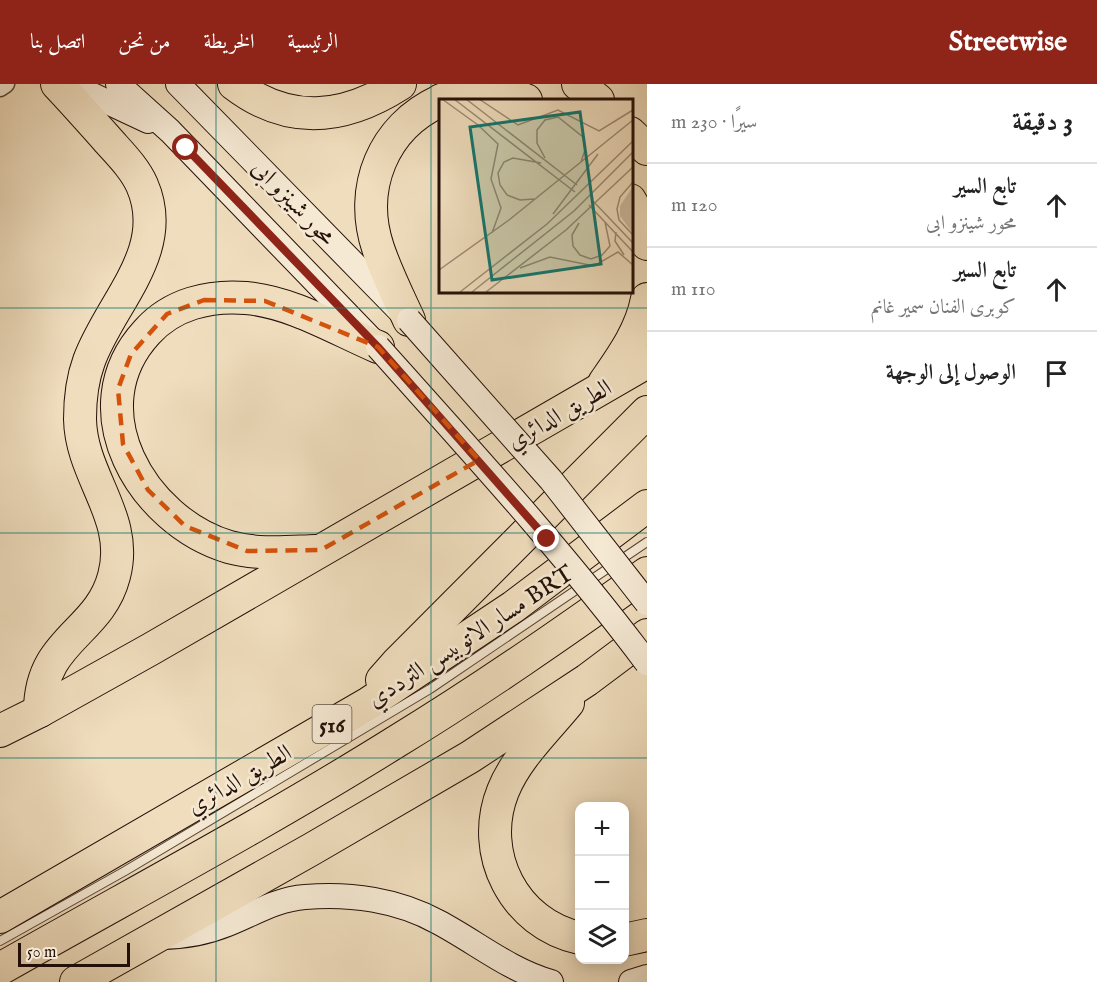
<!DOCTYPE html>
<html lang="ar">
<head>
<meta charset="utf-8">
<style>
	body { margin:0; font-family:"IM FELL English",Amiri,serif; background:#f2f2f2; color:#222; direction:rtl }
	.controls { position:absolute; right:18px; bottom:18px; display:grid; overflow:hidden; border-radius:12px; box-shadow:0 3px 15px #0003 }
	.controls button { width:54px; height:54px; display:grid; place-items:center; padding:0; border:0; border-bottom:2px solid #e0e0e0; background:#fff; color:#222; font:30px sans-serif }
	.scale { position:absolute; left:18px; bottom:15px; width:112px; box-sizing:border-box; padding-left:6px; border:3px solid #241008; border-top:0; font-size:16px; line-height:21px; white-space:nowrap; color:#241008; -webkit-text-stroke:4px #f5e9d4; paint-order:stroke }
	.stop { position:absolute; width:18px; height:18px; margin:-14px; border:4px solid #8f2418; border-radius:50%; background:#fff }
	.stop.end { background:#8f2418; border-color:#fff; box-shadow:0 2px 6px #0008 }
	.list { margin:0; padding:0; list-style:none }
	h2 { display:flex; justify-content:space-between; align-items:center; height:78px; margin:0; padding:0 24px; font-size:26px }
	h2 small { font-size:20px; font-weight:400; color:#767676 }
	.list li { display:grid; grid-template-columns:39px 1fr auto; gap:18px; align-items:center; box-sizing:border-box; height:84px; padding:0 24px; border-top:2px solid #e0e0e0 }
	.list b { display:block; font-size:22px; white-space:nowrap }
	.list p { margin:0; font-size:20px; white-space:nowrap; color:#767676 }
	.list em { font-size:20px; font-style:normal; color:#767676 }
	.icon { flex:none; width:33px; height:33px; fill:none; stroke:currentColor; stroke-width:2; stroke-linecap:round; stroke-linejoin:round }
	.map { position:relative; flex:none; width:647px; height:898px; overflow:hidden; direction:ltr }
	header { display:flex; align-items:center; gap:36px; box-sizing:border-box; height:84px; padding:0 30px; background:#8f2418; color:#fff }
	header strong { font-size:28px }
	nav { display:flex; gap:33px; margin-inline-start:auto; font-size:21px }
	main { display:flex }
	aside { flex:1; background:#fff }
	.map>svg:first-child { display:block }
</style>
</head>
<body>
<header>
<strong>Streetwise</strong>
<nav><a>الرئيسية</a><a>الخريطة</a><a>من نحن</a><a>اتصل بنا</a></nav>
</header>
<main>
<aside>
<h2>3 دقيقة<small>سيرًا · 230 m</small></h2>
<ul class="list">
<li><svg class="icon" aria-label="ahead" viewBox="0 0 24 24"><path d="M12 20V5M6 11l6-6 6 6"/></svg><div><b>تابع السير</b><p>محور شينزو ابى</p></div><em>120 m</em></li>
<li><svg class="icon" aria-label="ahead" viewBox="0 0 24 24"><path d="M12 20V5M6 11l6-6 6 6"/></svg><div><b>تابع السير</b><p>كوبرى الفنان سمير غانم</p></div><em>110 m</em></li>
<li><svg class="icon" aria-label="arrive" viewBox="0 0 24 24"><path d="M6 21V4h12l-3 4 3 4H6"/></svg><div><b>الوصول إلى الوجهة</b></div></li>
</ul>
</aside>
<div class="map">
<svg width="647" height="898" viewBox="0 0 647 898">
	<rect width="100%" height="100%" fill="#efddbd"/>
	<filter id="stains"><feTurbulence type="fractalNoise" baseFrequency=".00333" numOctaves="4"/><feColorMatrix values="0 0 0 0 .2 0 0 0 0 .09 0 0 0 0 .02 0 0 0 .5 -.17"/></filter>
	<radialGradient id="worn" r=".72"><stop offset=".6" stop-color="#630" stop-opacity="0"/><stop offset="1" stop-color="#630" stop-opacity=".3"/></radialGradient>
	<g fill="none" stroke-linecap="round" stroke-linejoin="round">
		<defs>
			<path id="lane" d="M 0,857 L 125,787 L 430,605 L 647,458"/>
			<path id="street" d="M 0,4 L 6,0"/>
			<g id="secondary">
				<path d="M 69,0 L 148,37"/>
				<path d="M 118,0 L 170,47 L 370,254"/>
				<path d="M 178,0 L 399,226"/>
				<path d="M 161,853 C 184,853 206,849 228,840 C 253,830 277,815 305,813 C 350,809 398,816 438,838 C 476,858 509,886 551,898"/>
				<path d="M 631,898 L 647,893"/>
			</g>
			<g id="highway">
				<path d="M 234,0 C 289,42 344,36 400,0"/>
				<path d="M 578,0 L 598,16"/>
				<path d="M 441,16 C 470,7 498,6 526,16"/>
				<path d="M 630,49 L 647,65"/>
				<path d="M 630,116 L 639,132 L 647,160"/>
				<path d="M 409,236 C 398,212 386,188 378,164 C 358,104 383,43 440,17"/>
				<path d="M 604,299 C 622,273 641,247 647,215"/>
				<path d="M 315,467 C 286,468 258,471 229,463 C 142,437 76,325 147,248 C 172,220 209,211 246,214 C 292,218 336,245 378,263"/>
				<path d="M 382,596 L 397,579 L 647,328"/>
				<path d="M 568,619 C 546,646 516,674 503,707 C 478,769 514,840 580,854"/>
				<path d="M 40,627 C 40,555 99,550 114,492 C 130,433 81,393 80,335 C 80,316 82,296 89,277 C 110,219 171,167 142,101 C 134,83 119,69 106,54 C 90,36 74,18 57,0"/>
				<path d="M 0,647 L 40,627 L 151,565 L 647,278"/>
				<path d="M 0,833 L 369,619 L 513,523 L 647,422"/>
				<path d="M 624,856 L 647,851"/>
				<path d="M 0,885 C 132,810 266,739 394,659 C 481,606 564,548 647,489"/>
				<path d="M 76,898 L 312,765 L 470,673 L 587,596 L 647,551"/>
			</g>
		</defs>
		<!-- lane casing -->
		<use href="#lane" stroke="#574335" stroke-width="10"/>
		<!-- street casing -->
		<use href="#street" stroke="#574335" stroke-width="19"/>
		<!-- secondary casing -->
		<use href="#secondary" stroke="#241008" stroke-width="26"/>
		<!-- highway casing -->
		<use href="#highway" stroke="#241008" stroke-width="34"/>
		<!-- lane -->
		<use href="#lane" stroke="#f5e9d4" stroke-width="8"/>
		<!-- street -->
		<use href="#street" stroke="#f5e9d4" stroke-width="16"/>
		<!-- secondary -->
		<use href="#secondary" stroke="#f5e9d4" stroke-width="24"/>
		<!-- highway -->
		<use href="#highway" stroke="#efddbd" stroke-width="32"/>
		<defs>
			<g id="secondary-bridge">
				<path d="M 409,236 L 551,396 L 647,519"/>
				<path d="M 378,263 C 470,366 564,468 647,579"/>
			</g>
		</defs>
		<!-- secondary-bridge casing -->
		<use href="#secondary-bridge" stroke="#241008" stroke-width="26" stroke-linecap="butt"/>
		<!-- secondary-bridge -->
		<use href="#secondary-bridge" stroke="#f5e9d4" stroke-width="24"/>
	</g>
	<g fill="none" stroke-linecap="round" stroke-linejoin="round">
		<!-- route -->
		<path stroke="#8f2418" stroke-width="8" d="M 186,64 L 378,263 L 547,455"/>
	</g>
	<!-- marked area -->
	<path fill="none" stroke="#d4520c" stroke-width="4.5" stroke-dasharray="12 8" stroke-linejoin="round" d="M 204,216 L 265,217 L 378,263 L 479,376 L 321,466 L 247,467 L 185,442 L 148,406 L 123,360 L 118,305 L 131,270 L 167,230 Z"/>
	<!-- grid -->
	<path fill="none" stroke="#0f766e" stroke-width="1.5" stroke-opacity="0.55" d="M 216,0 L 216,898M 431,0 L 431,898M 0,224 L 647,224M 0,449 L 647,449M 0,674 L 647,674"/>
	<g text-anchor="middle" stroke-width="5" stroke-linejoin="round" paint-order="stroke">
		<!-- shield labels -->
		<rect fill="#f5e9d4" stroke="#635145" stroke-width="1.5" x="312.5" y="621" width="39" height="38" rx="4.5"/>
		<g font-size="22" font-weight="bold" fill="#241008">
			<text x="332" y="648">516</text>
		</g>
		<!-- street labels -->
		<g font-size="24" fill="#241008" stroke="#f5e9d4">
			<text transform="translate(294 118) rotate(46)" y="8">محور شينزو ابى</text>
			<text transform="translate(559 330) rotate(-30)" y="8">الطريق الدائري</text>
			<text transform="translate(470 552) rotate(-33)" y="8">مسار الاتوبيس الترددي BRT</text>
			<text transform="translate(239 695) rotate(-30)" y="8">الطريق الدائري</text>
		</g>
	</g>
	<!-- overview -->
	<g transform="translate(439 15)">
		<rect width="194" height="194" fill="#efddbd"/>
		<path d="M 193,89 L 193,133 L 181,117 L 181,107 Z" fill="#ccba9e"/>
		<path fill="none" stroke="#9e8b75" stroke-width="1.5" d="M 3,0 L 39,26 L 59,45 L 52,80 L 62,109 L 53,134M 15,0 L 136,93M 27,0 L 138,86M 40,0 L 79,26 L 119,11 L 160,32 L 194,11M 106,59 L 98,44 L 98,31 L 106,21 L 119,18 L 144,38 L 146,51 L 142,63M 194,83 L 181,98 L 178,110 L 180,121 L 194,136M 95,100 L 81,101 L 68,96 L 61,86 L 59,74 L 65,63 L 74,59 L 102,64M 154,102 L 194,144M 150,106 L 194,153M 114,115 L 159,55M 140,124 L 133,136 L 134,147 L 141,156 L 152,160 L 163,156 L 171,147 L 166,123M 177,133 L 176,142 L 185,156M 81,169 L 111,158 L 155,167 L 179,153 L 194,166M 0,171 L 70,121 L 194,21M 21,193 L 108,125 L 194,42M 33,193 L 135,112 L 194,53M 47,193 L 127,131 L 194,68"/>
		<path fill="#0f766e" fill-opacity="0.15" stroke="#0f766e" stroke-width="3" d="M 141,13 L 162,165 L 53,181 L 31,28 Z"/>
		<rect width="194" height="194" fill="none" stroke="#241008" stroke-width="3"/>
	</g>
	<rect width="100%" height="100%" filter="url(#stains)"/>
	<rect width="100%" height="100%" fill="url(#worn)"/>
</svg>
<div class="controls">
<button>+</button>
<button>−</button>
<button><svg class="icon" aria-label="layers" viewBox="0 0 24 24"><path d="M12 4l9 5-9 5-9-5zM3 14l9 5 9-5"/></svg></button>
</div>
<div class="scale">50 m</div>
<div class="stop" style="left:186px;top:64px"></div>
<div class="stop end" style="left:547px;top:455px"></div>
</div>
</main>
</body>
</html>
